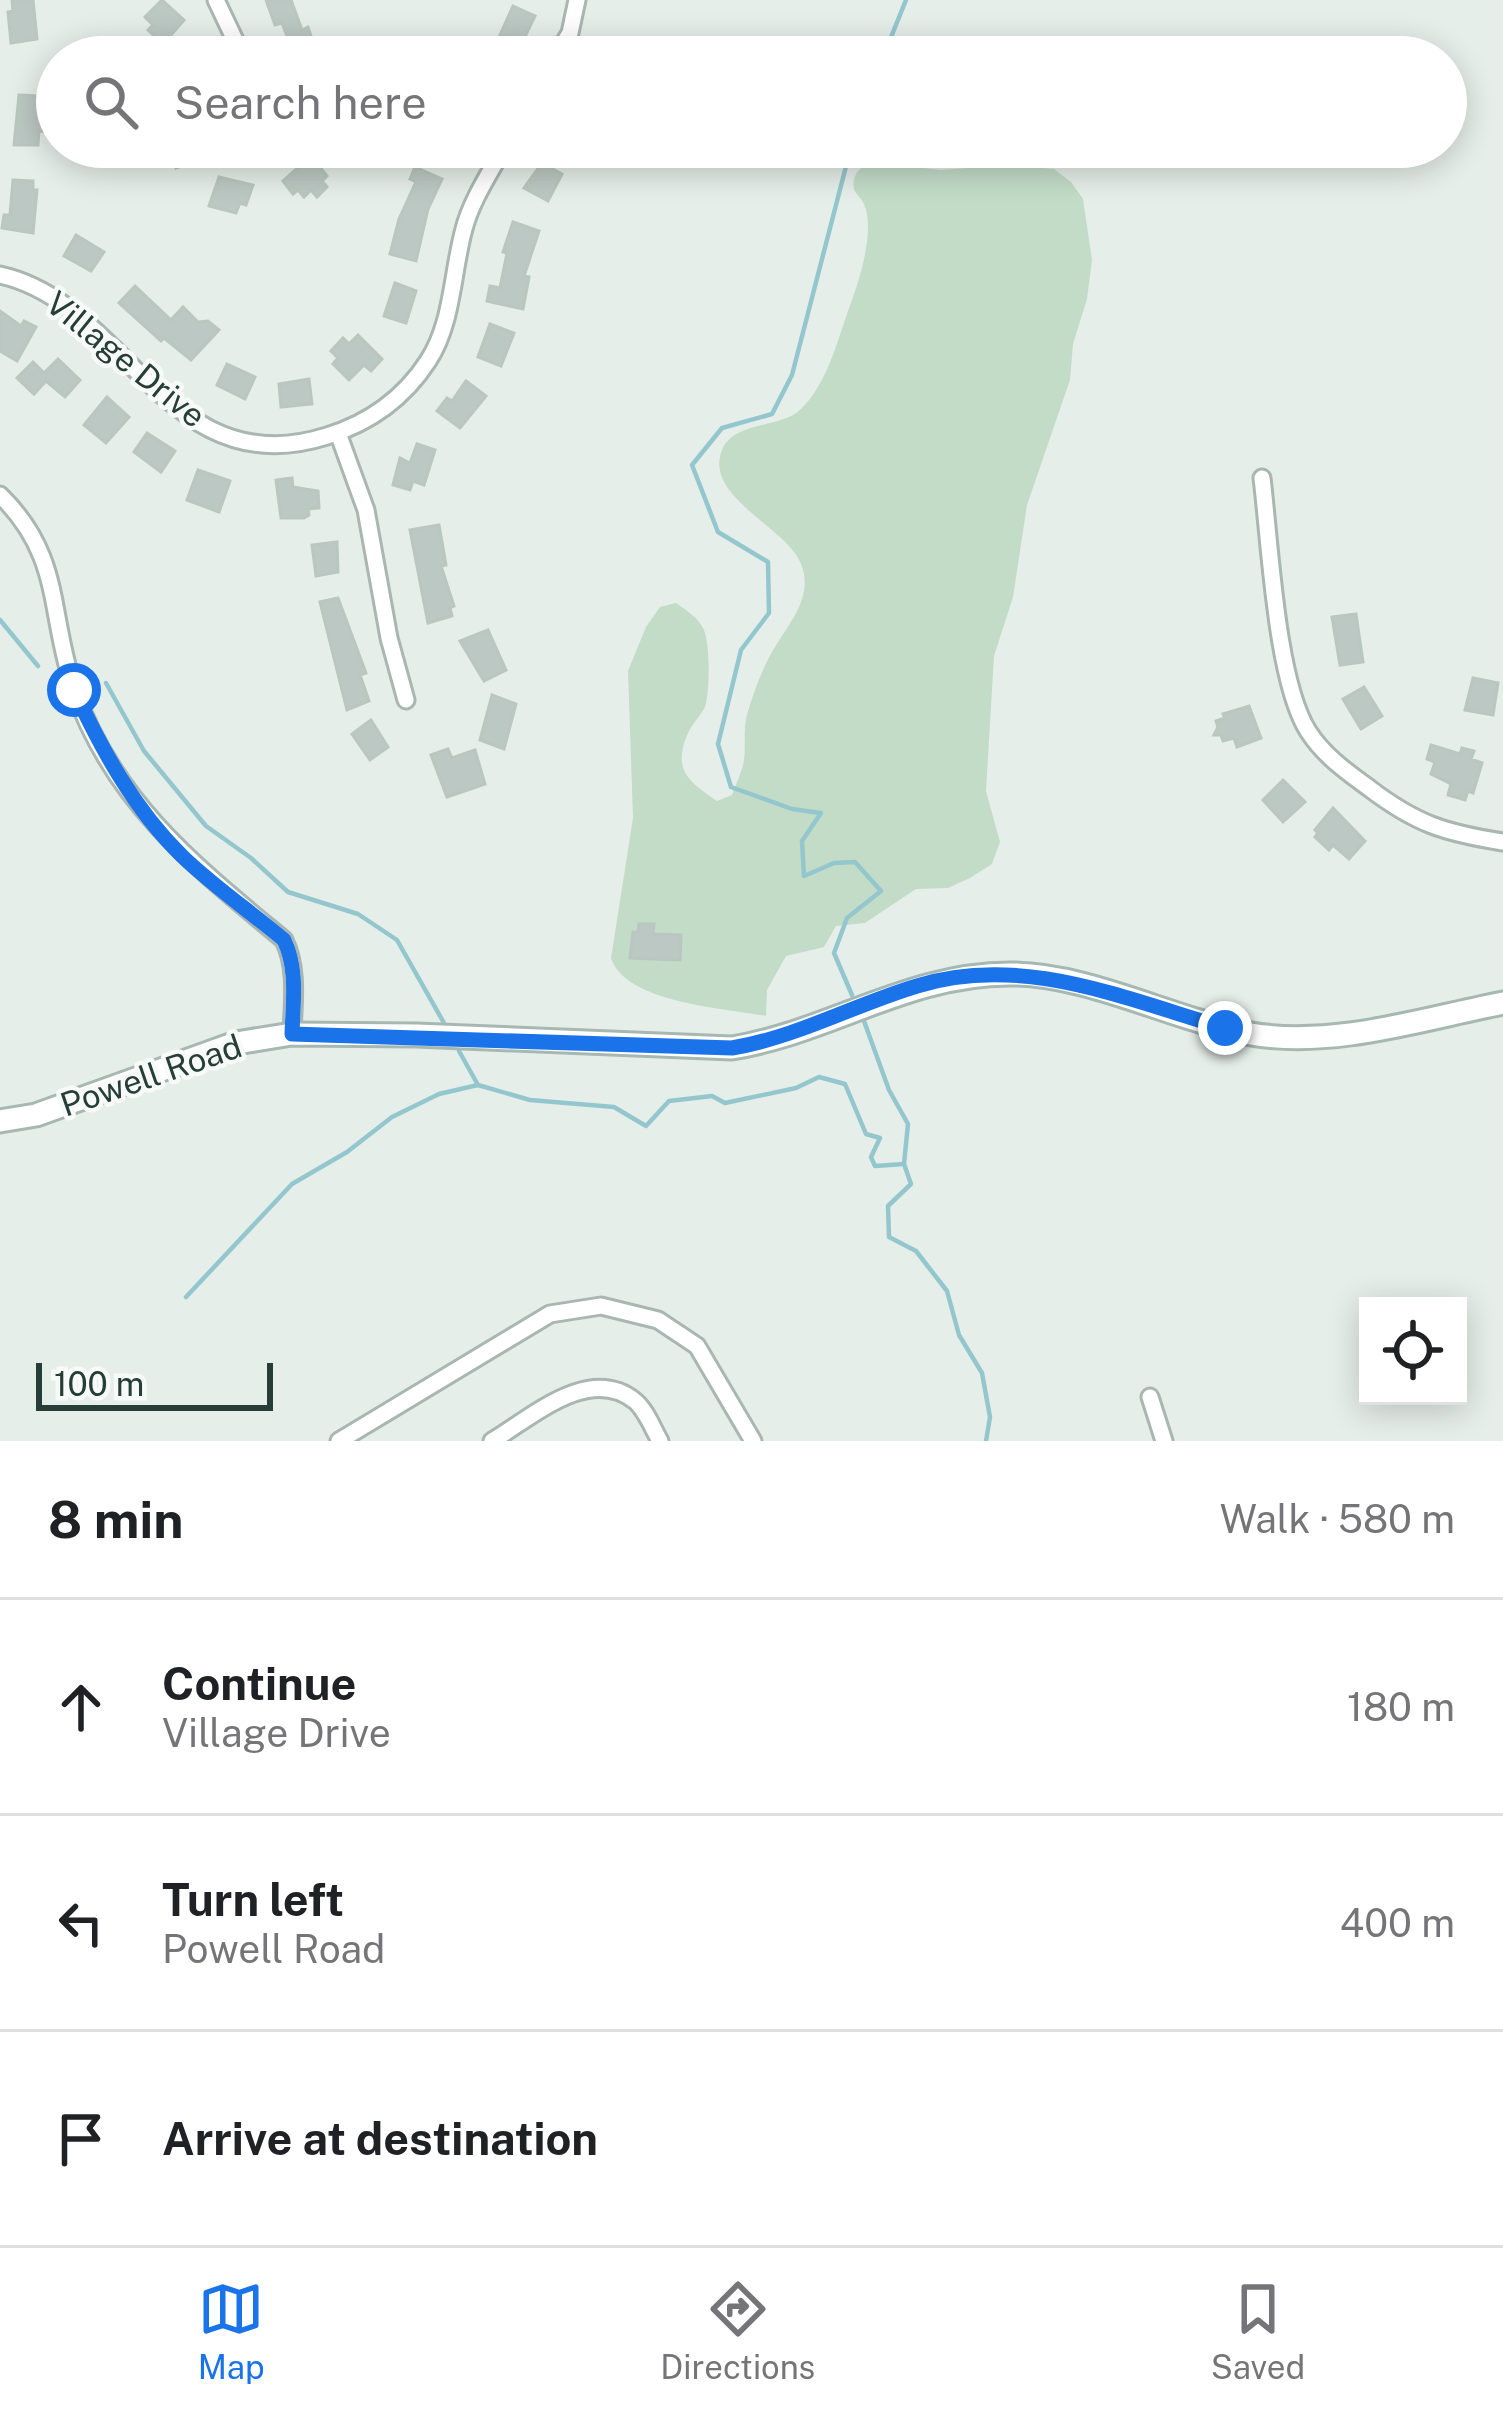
<!DOCTYPE html>
<html lang="en">
<head>
<meta charset="utf-8">
<style>
	body { margin:0; font-family:"Public Sans",sans-serif; background:#f6f6f6; color:#202124 }
	.controls { position:absolute; right:36px; bottom:36px; display:grid; overflow:hidden; border-radius:0px; box-shadow:0 6px 30px #0003 }
	.controls button { width:108px; height:108px; display:grid; place-items:center; padding:0; border:0; border-bottom:3px solid #e0e0e0; background:#fff; color:#202124; font:60px sans-serif }
	.scale { position:absolute; left:36px; bottom:30px; width:237px; box-sizing:border-box; padding-left:12px; border:6px solid #263e37; border-top:0; font-size:33px; line-height:42px; white-space:nowrap; color:#263e37; -webkit-text-stroke:9px #f7faf8; paint-order:stroke }
	.stop { position:absolute; width:36px; height:36px; margin:-27px; border:9px solid #1a73e8; border-radius:50%; background:#fff }
	.stop.end { background:#1a73e8; border-color:#fff; box-shadow:0 3px 12px #0008 }
	.list { margin:0; padding:0; list-style:none }
	h2 { display:flex; justify-content:space-between; align-items:center; height:156px; margin:0; padding:0 48px; font-size:51px }
	h2 small { font-size:39px; font-weight:400; color:#757577 }
	.list li { display:grid; grid-template-columns:78px 1fr auto; gap:36px; align-items:center; box-sizing:border-box; height:216px; padding:0 48px; border-top:3px solid #e0e0e0 }
	.list b { display:block; font-size:45px; white-space:nowrap }
	.list p { margin:0; font-size:39px; white-space:nowrap; color:#757577 }
	.list em { font-size:39px; font-style:normal; color:#757577 }
	.icon { flex:none; width:66px; height:66px; fill:none; stroke:currentColor; stroke-width:2; stroke-linecap:round; stroke-linejoin:round }
	.map { position:relative; flex:none; width:1503px; height:1441px; overflow:hidden }
	.search { position:absolute; background:#fff; box-shadow:0 6px 30px #0003; left:36px; right:36px; top:36px; height:132px; display:flex; align-items:center; gap:30px; box-sizing:border-box; padding:0 42px; border-radius:66px; color:#757577; font-size:45px }
	.sheet { height:804px; background:#fff }
	nav { display:flex; justify-content:space-around; align-items:center; box-sizing:border-box; height:168px; border-top:3px solid #e0e0e0; background:#fff; font-size:33px; color:#757577 }
	nav a { display:grid; justify-items:center; gap:6px }
	nav .on { color:#1a73e8 }
	.map>svg:first-child { display:block }
</style>
</head>
<body>
<div class="map">
<svg width="1503" height="1441" viewBox="0 0 1503 1441">
	<rect width="100%" height="100%" fill="#e6eeea"/>
	<!-- green -->
	<path fill="#c2dcc7" d="M 871,162 L 941,170 L 1007,165 L 1054,169 L 1071,182 L 1083,199 L 1092,260 L 1087,299 L 1073,344 L 1070,380 L 1027,505 L 1013,597 L 994,656 L 986,791 L 1000,842 L 992,864 L 970,878 L 948,888 L 916,889 L 865,923 L 836,926 L 824,947 L 786,956 L 767,990 L 766,1016 C 725,1008 625,1003 611,958 L 633,818 L 628,671 L 646,627 L 660,607 L 676,603 C 686,610 699,618 704,630 C 710,644 710,692 705,707 C 701,715 693,723 689,731 C 672,768 686,780 717,801 L 732,795 C 736,784 742,772 744,760 C 746,746 743,729 747,715 C 753,694 763,666 775,647 C 790,622 814,596 801,564 C 788,528 703,497 722,450 C 734,420 781,429 801,409 C 826,385 837,343 848,311 C 858,285 876,231 864,204 C 860,195 851,193 854,180 C 856,170 863,166 871,162 Z"/>
	<g fill="none" stroke-linecap="round" stroke-linejoin="round">
		<!-- stream -->
		<g stroke="#94c7cd" stroke-width="4.5">
			<path d="M 883,57 L 906,0"/>
			<path d="M 851,147 L 792,375 L 772,414 L 722,428 L 692,465 L 718,532 L 768,562 L 769,613 L 741,650 L 718,744 L 731,787 L 792,809 L 821,813 L 802,841 L 804,876 L 834,863 L 855,862 L 881,891 L 847,918 L 834,953 L 852,995"/>
			<path d="M 0,620 L 38,666"/>
			<path d="M 106,683 L 144,751 L 206,826 L 251,858 L 288,892 L 358,914 L 397,940 L 444,1023"/>
			<path d="M 864,1021 L 889,1090 L 908,1124 L 904,1164 L 911,1184 L 888,1206 L 889,1237 L 916,1251 L 947,1291 L 959,1335 L 982,1373 L 990,1417 L 986,1441"/>
			<path d="M 459,1051 L 478,1085"/>
			<path d="M 186,1297 L 292,1184 L 347,1152 L 392,1117 L 439,1094 L 478,1085 L 530,1100 L 614,1107 L 646,1126 L 669,1101 L 712,1096 L 725,1103 L 796,1088 L 819,1077 L 845,1084 L 866,1134 L 880,1138 L 871,1157 L 875,1166 L 904,1164"/>
		</g>
	</g>
	<!-- building -->
	<g fill="#bcc8c3" stroke="#b9c7c0" stroke-width="3">
		<path d="M 12,0 L 33,0 L 37,39 L 11,43 L 8,12 L 13,11 Z"/>
		<path d="M 162,0 L 184,20 L 163,44 L 148,30 L 153,25 L 145,17 Z"/>
		<path d="M 266,0 L 291,0 L 302,30 L 308,27 L 318,57 L 295,57 L 282,23 L 275,25 Z"/>
		<path d="M 513,6 L 535,16 L 521,45 L 500,35 Z"/>
		<path d="M 19,95 L 39,96 L 39,118 L 46,118 L 46,132 L 39,131 L 38,145 L 14,145 Z"/>
		<path d="M 161,147 L 198,147 L 201,158 L 176,168 L 174,162 L 167,164 Z"/>
		<path d="M 311,156 L 327,176 L 322,181 L 327,187 L 317,197 L 311,190 L 304,197 L 298,190 L 293,194 L 283,181 Z"/>
		<path d="M 542,163 L 562,174 L 548,201 L 524,188 Z"/>
		<path d="M 415,167 L 442,179 L 428,209 L 416,261 L 390,254 L 399,219 L 416,182 L 410,179 Z"/>
		<path d="M 219,177 L 253,185 L 246,205 L 240,203 L 236,213 L 209,206 Z"/>
		<path d="M 13,180 L 33,181 L 33,190 L 37,190 L 33,233 L 2,228 L 4,215 L 10,215 Z"/>
		<path d="M 513,222 L 539,231 L 524,276 L 529,277 L 523,309 L 487,301 L 490,286 L 500,288 L 507,253 L 503,252 Z"/>
		<path d="M 76,235 L 104,252 L 91,271 L 64,256 Z"/>
		<path d="M 395,283 L 416,291 L 406,323 L 384,316 Z"/>
		<path d="M 135,286 L 171,320 L 183,307 L 198,322 L 208,321 L 219,330 L 191,360 L 164,338 L 161,341 L 119,303 Z"/>
		<path d="M 0,311 L 21,326 L 24,321 L 36,327 L 17,361 L 0,351 Z"/>
		<path d="M 490,324 L 514,333 L 501,366 L 478,357 Z"/>
		<path d="M 358,335 L 382,359 L 371,371 L 364,365 L 349,380 L 333,364 L 338,358 L 331,351 L 343,338 L 349,344 Z"/>
		<path d="M 58,359 L 80,380 L 65,397 L 46,381 L 34,394 L 17,378 L 33,362 L 44,373 Z"/>
		<path d="M 227,364 L 255,377 L 245,399 L 217,385 Z"/>
		<path d="M 309,379 L 312,404 L 281,407 L 279,384 Z"/>
		<path d="M 466,381 L 486,396 L 460,428 L 437,411 L 447,398 L 452,401 Z"/>
		<path d="M 107,397 L 129,417 L 106,443 L 84,425 Z"/>
		<path d="M 147,433 L 175,451 L 161,472 L 134,452 Z"/>
		<path d="M 417,444 L 435,450 L 424,485 L 413,481 L 410,490 L 393,485 L 400,458 L 410,463 Z"/>
		<path d="M 198,470 L 230,481 L 219,512 L 187,500 Z"/>
		<path d="M 292,478 L 293,487 L 318,491 L 319,508 L 308,509 L 309,515 L 304,518 L 281,518 L 276,480 Z"/>
		<path d="M 439,525 L 446,565 L 441,566 L 454,606 L 450,608 L 452,616 L 428,623 L 410,530 Z"/>
		<path d="M 337,542 L 338,572 L 316,576 L 312,545 Z"/>
		<path d="M 338,598 L 366,673 L 360,675 L 369,701 L 347,710 L 320,602 Z"/>
		<path d="M 1356,614 L 1363,662 L 1340,665 L 1332,617 Z"/>
		<path d="M 488,630 L 506,670 L 484,681 L 460,641 Z"/>
		<path d="M 1473,678 L 1498,683 L 1493,715 L 1465,710 Z"/>
		<path d="M 1364,687 L 1382,716 L 1361,729 L 1343,699 Z"/>
		<path d="M 492,695 L 516,704 L 504,749 L 480,740 Z"/>
		<path d="M 1249,706 L 1261,738 L 1237,747 L 1234,738 L 1223,741 L 1221,735 L 1214,735 L 1218,727 L 1216,721 L 1225,718 L 1223,714 Z"/>
		<path d="M 371,720 L 388,747 L 370,760 L 352,734 Z"/>
		<path d="M 1431,745 L 1460,754 L 1462,748 L 1474,751 L 1471,759 L 1482,763 L 1473,793 L 1468,791 L 1465,800 L 1448,795 L 1451,784 L 1431,774 L 1435,762 L 1427,759 Z"/>
		<path d="M 448,749 L 452,758 L 475,750 L 485,784 L 447,797 L 431,755 Z"/>
		<path d="M 1283,780 L 1305,802 L 1283,822 L 1263,800 Z"/>
		<path d="M 1333,808 L 1365,841 L 1349,859 L 1333,845 L 1329,850 L 1315,837 L 1318,833 L 1315,830 Z"/>
		<path d="M 639,924 L 654,924 L 653,934 L 681,935 L 680,960 L 630,958 L 633,932 L 638,932 Z"/>
	</g>
	<g fill="none" stroke-linecap="round" stroke-linejoin="round">
		<defs>
			<g id="street">
				<path d="M 216,0 L 243,57"/>
				<path d="M 555,57 L 570,33 L 577,0"/>
				<path d="M 0,275 C 126,302 167,487 327,436 C 369,423 404,398 428,361 C 453,323 452,272 464,229 C 471,201 490,173 504,147"/>
				<path d="M 338,433 L 366,510 L 389,638 L 406,700"/>
				<path d="M 1262,478 C 1270,543 1276,680 1308,731 C 1323,755 1347,772 1369,788 C 1416,824 1445,833 1503,842"/>
				<path d="M 0,495 C 63,557 48,612 74,689 C 113,802 196,867 284,940 C 298,969 293,1002 292,1034"/>
				<path d="M 1150,1397 L 1164,1441"/>
				<path d="M 339,1441 L 550,1314 L 601,1306 L 658,1320 L 697,1346 L 753,1441"/>
				<path d="M 492,1441 C 532,1417 590,1364 635,1401 C 646,1410 653,1429 660,1441"/>
			</g>
			<path id="secondary" d="M 0,1121 L 36,1115 L 236,1043 L 292,1034 L 416,1035 L 732,1048 C 830,1032 909,973 1012,974 C 1088,974 1174,1020 1251,1034 C 1334,1048 1422,1019 1503,1003"/>
		</defs>
		<!-- street casing -->
		<use href="#street" stroke="#a9b6b1" stroke-width="21"/>
		<!-- secondary casing -->
		<use href="#secondary" stroke="#a6b8b1" stroke-width="27"/>
		<!-- street -->
		<use href="#street" stroke="#fff" stroke-width="15"/>
		<!-- secondary -->
		<use href="#secondary" stroke="#fff" stroke-width="21"/>
	</g>
	<g fill="none" stroke-linecap="round" stroke-linejoin="round">
		<!-- route -->
		<path stroke="#1a73e8" stroke-width="15" d="M 74,690 C 102,750 134,809 182,856 C 213,886 251,912 284,940 C 298,969 293,1002 292,1034 L 732,1048 C 797,1037 854,1005 917,986 C 1021,953 1125,999 1225,1028"/>
	</g>
	<g text-anchor="middle" stroke-width="9" stroke-linejoin="round" paint-order="stroke">
		<!-- street labels -->
		<g font-size="33" fill="#263e37" stroke="#f7faf8">
			<text transform="translate(126 359) rotate(39)" y="12">Village Drive</text>
			<text transform="translate(151 1075) rotate(-19)" y="12">Powell Road</text>
		</g>
	</g>
</svg>
<div class="controls">
<button><svg class="icon" aria-label="locate" viewBox="0 0 24 24"><circle cx="12" cy="12" r="6"/><path d="M12 2v4M12 18v4M2 12h4M18 12h4"/></svg></button>
</div>
<div class="scale">100 m</div>
<div class="stop" style="left:74px;top:690px"></div>
<div class="stop end" style="left:1225px;top:1028px"></div>
<div class="search"><svg class="icon" aria-label="search" viewBox="0 0 24 24"><circle cx="10" cy="10" r="6"/><path d="M15 15l6 6"/></svg>Search here</div>
</div>
<section class="sheet">
<h2>8 min<small>Walk · 580 m</small></h2>
<ul class="list">
<li><svg class="icon" aria-label="ahead" viewBox="0 0 24 24"><path d="M12 20V5M6 11l6-6 6 6"/></svg><div><b>Continue</b><p>Village Drive</p></div><em>180 m</em></li>
<li><svg class="icon" aria-label="left" viewBox="0 0 24 24"><path d="M17 20v-9H6M10 6l-5 5 5 5"/></svg><div><b>Turn left</b><p>Powell Road</p></div><em>400 m</em></li>
<li><svg class="icon" aria-label="arrive" viewBox="0 0 24 24"><path d="M6 21V4h12l-3 4 3 4H6"/></svg><div><b>Arrive at destination</b></div></li>
</ul>
</section>
<nav>
<a class="on"><svg class="icon" aria-label="map" viewBox="0 0 24 24"><path d="M3 6l6-2 6 2 6-2v14l-6 2-6-2-6 2zM9 4v14M15 6v14"/></svg>Map</a>
<a><svg class="icon" aria-label="directions" viewBox="0 0 24 24"><path d="M12 3l9 9-9 9-9-9zM9 14v-3h6M13 9l2 2-2 2"/></svg>Directions</a>
<a><svg class="icon" aria-label="saved" viewBox="0 0 24 24"><path d="M7 4h10v16l-5-4-5 4z"/></svg>Saved</a>
</nav>
</body>
</html>
